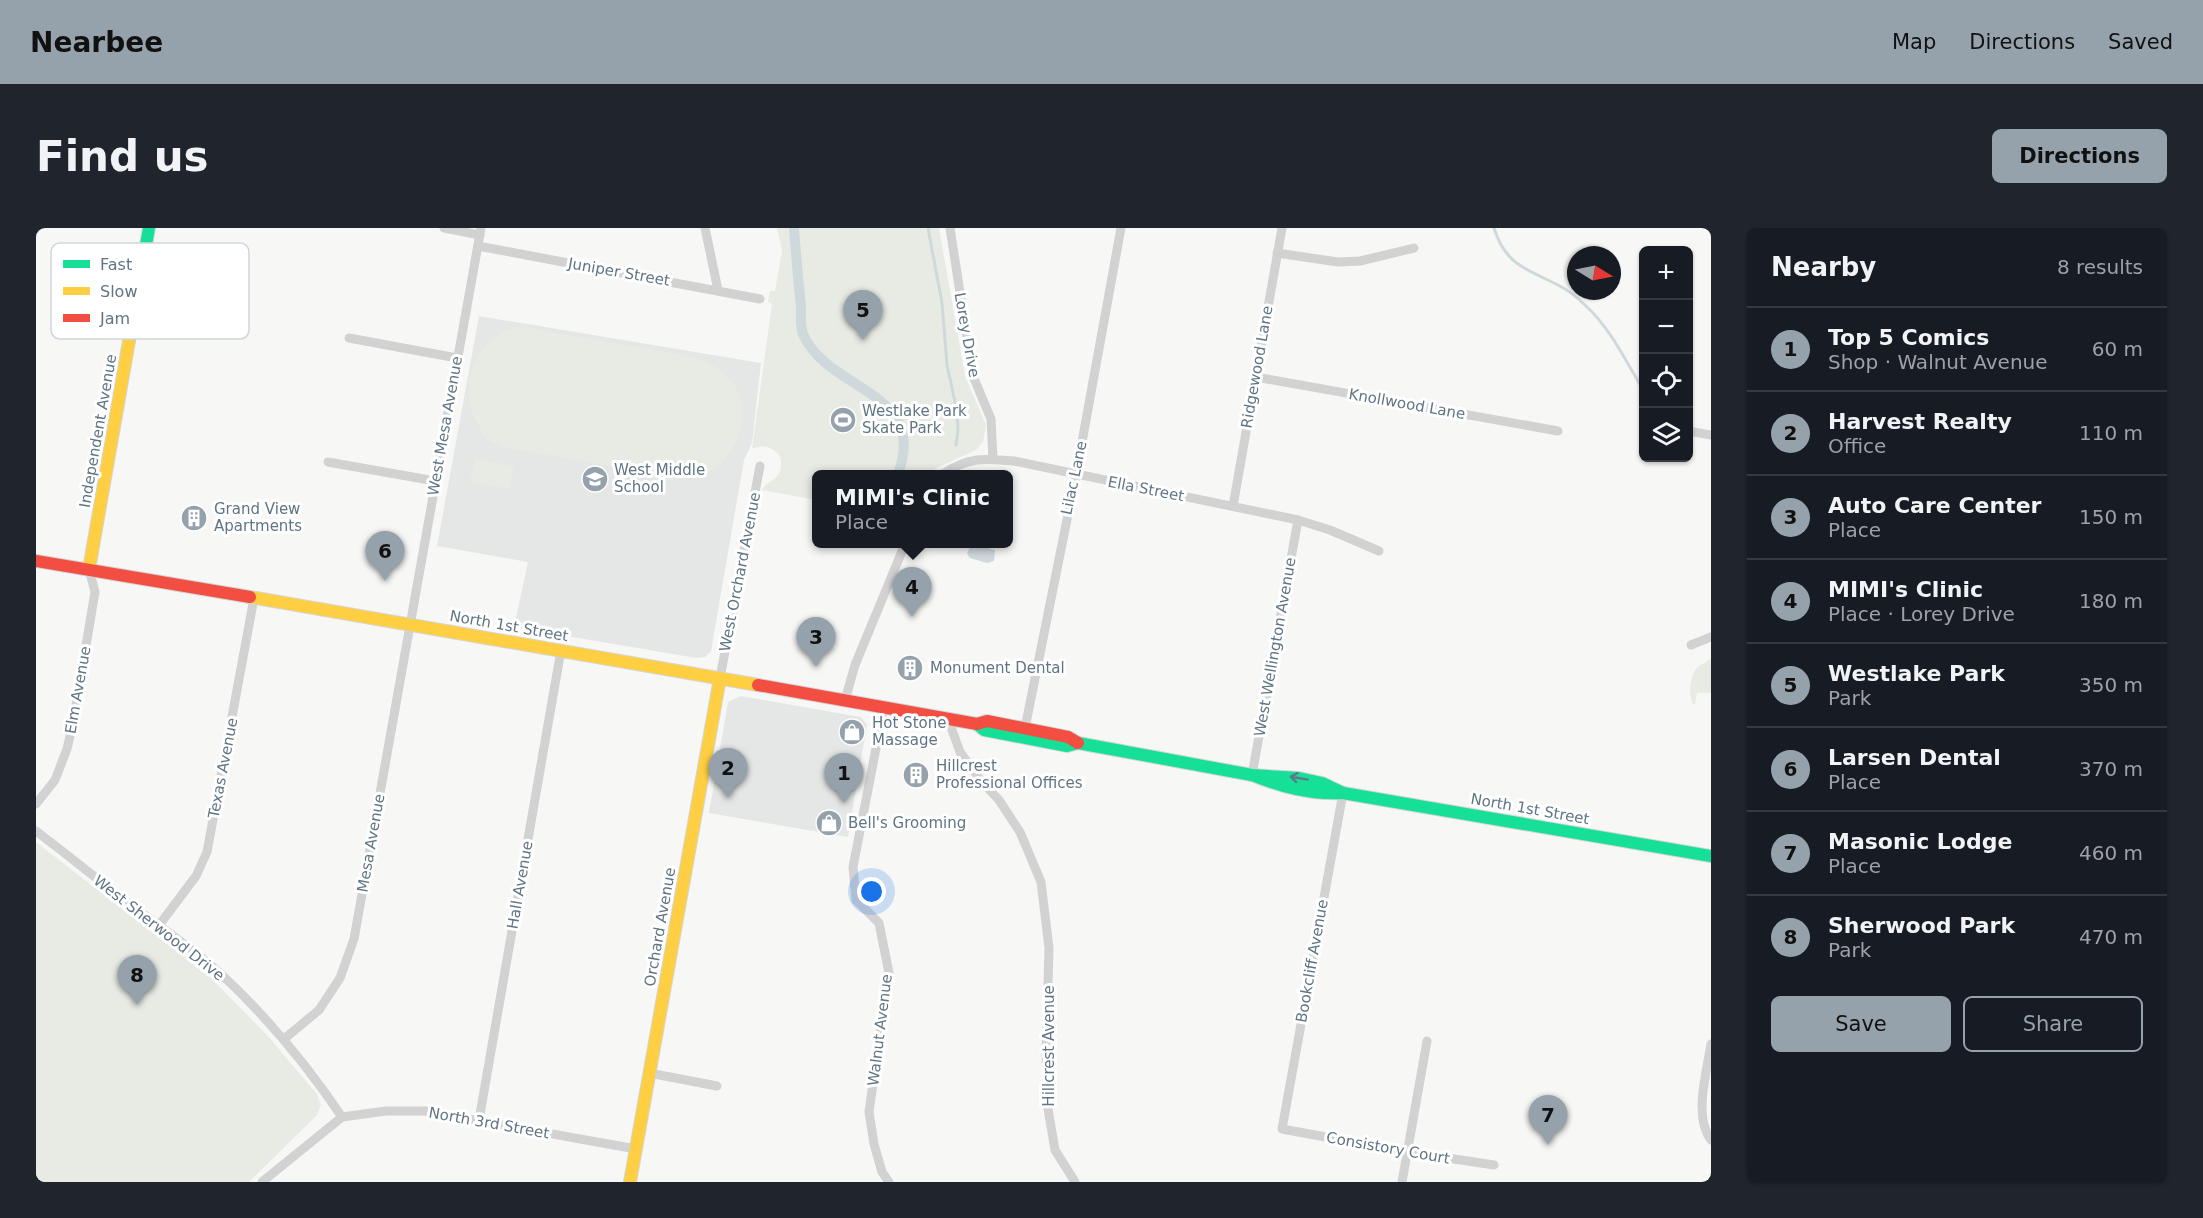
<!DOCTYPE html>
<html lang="en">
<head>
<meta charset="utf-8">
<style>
	body { margin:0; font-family:"DejaVu Sans",sans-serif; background:#20242c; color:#f1f3f6 }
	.controls { position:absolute; right:18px; top:18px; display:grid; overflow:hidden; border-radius:9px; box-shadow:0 2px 4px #0004 }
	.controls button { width:54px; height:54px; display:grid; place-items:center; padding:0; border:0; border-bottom:2px solid #363941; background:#171b24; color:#f1f3f6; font:30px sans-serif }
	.compass { position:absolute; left:1531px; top:18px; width:54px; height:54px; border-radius:50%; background:#171b24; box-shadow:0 2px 4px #0004; rotate:100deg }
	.you { position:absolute; left:836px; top:664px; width:21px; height:21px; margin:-15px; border:4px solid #fff; border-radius:50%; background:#1a73e8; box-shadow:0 0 0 9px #1a73e833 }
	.badge { display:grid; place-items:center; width:39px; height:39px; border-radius:50%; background:#95a2ac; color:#111; font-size:20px; font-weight:700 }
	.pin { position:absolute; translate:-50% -50px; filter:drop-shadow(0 2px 3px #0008) }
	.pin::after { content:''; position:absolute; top:32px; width:21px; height:18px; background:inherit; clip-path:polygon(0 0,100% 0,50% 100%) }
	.popup { position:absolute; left:776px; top:242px; width:201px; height:78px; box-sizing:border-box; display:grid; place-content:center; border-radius:9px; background:#171b24; filter:drop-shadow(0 2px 4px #0005); font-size:20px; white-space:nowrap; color:#9ea1a6 }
	.popup b { font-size:22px; color:#f1f3f6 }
	.popup::after { content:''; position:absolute; left:50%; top:100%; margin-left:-12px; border:12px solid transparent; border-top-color:#171b24 }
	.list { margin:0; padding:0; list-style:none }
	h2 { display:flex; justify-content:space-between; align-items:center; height:78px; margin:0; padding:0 24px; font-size:26px }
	h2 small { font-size:20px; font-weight:400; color:#9ea1a6 }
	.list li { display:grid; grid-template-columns:39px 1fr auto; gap:18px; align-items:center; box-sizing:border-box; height:84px; padding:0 24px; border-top:2px solid #363941 }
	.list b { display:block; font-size:22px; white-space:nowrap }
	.list p { margin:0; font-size:20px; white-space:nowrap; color:#9ea1a6 }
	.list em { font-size:20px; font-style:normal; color:#9ea1a6 }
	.actions { display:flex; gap:12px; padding:18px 24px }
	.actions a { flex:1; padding:14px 0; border:2px solid #95a2ac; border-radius:9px; text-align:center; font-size:21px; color:#95a2ac }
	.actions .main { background:#95a2ac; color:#111 }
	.icon { flex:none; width:33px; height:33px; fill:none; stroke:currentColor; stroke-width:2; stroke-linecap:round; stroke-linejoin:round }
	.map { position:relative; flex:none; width:1675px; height:954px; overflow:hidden; border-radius:9px }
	header { display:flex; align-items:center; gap:36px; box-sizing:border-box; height:84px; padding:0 30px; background:#95a2ac; color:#111 }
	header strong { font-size:28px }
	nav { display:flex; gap:33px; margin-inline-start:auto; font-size:21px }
	.intro { display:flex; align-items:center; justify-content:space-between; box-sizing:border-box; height:144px; padding:0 36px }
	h1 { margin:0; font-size:42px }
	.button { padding:15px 27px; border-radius:9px; background:#95a2ac; color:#111; font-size:21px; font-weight:700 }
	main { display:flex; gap:36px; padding:0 36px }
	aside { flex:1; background:#171b24; border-radius:9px; box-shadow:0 2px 4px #0004 }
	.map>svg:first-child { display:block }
</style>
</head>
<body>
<header>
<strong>Nearbee</strong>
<nav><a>Map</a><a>Directions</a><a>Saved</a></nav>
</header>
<div class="intro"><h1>Find us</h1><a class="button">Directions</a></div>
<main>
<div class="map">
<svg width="1675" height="954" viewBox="0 0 1675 954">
	<rect width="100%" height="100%" fill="#f7f7f6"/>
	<!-- built -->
	<g fill="#e5e7e7">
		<path d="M 443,88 L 725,135 L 716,215 L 708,232 L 675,423 L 669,429 L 660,430 L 478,399 L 492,334 L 401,318 Z"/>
		<path d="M 705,468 L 825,489 L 831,497 L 812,609 L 673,585 L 692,474 Z"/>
	</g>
	<!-- green -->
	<g fill="#e7ebe4">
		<path d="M 741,0 L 903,0 L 929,148 L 950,197 L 947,214 L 940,222 L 900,240 L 894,246 L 780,246 L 780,272 L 726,262 C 730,254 739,253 743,245 C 752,226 732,213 716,221 L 736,76 L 732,74 L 734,63 L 739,63 L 746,23 Z"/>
		<path d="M 486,99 L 653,128 C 669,133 681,138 693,150 C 723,182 700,241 658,249 C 651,250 643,249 635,249 L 467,219 L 450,211 C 444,199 435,185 433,172 C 429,145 443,117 468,103 C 473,101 480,100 486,99 Z"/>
		<path d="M 439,230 L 478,238 L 474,261 L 434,254 Z"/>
		<path d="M 1675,430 L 1675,465 L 1661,465 L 1659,476 L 1657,476 C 1652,467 1654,451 1659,442 C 1662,437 1670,435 1675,430 Z"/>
		<path d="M 0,614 L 175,750 L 230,806 L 281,866 L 285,877 L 281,887 L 213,954 L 0,954 Z"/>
	</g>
	<!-- water -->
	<path fill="#cfd8db" d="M 936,316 L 952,316 L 954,321 L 959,322 L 958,333 L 951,335 L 934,330 L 931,325 Z"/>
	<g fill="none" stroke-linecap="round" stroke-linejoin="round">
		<!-- stream -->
		<g stroke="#cfd8db" stroke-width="3">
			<path d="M 892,0 L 906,75 L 911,137 L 921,183 L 922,202 L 920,217"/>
			<path d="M 1458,0 C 1469,36 1490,41 1520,56 C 1530,61 1542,70 1550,78 C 1575,101 1590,134 1608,163"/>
		</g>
		<!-- canal -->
		<path stroke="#cfd8db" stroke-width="10" d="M 758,0 C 760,26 762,52 765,79 C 765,87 764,99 767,106 C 792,164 893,162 862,246"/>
		<defs>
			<g id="fast">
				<path d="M 93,113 L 113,0"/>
				<path d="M 941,496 L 948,502 L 1031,518 L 1042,515 L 1216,547 L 1263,550 L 1286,555 L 1307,565"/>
				<path d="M 1216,547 C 1246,559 1275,567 1307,565 L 1675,628"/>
			</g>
			<g id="slow">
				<path d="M 53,341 L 93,113"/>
				<path d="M 214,369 L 722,457"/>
				<path d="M 594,954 L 684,450"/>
			</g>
			<g id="jam">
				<path d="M 0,333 L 214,369"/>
				<path d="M 722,457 L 941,496 L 951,493 L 1032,509 L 1042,515"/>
			</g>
		</defs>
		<!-- fast casing -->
		<use href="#fast" stroke="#d4d5d6" stroke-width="14"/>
		<!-- slow casing -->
		<use href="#slow" stroke="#d4d5d6" stroke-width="14"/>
		<!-- jam casing -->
		<use href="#jam" stroke="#d4d5d6" stroke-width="14"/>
		<!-- street -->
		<g stroke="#d2d2d3" stroke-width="9">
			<path d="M 408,0 L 444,7"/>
			<path d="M 669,0 L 682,62"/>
			<path d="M 914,0 L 937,148 L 955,191 L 957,231"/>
			<path d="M 442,18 L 724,71"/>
			<path d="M 1241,25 L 1302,34 L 1324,33 L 1378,20"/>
			<path d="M 313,110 L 421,130"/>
			<path d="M 1220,149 L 1522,203"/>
			<path d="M 1652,203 L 1675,207"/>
			<path d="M 292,234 L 399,253"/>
			<path d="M 907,246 C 932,229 949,230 978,233 L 1262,292 L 1294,302 L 1343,323"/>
			<path d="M 1197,278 L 1246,0"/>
			<path d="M 1655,417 L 1675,409"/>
			<path d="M 684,450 L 724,238"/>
			<path d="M 809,472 L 819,437 L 869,316"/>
			<path d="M 848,479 L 817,639 L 820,672 L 843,695 L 853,745 L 833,884 L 838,916 L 846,944 L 853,954"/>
			<path d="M 912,491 L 924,524 L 946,554 L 963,572 L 984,604 L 1005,654 L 1013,720 L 1010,826 L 1012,881 L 1019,922 L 1039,954"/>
			<path d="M 989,500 L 1040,247 L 1085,0"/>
			<path d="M 1216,547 L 1262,292"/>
			<path d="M 1307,565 L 1246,901 L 1372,924 L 1458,937"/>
			<path d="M 0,576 L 19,552 L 31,521 L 37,495 L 59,364 L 53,341"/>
			<path d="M 0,603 C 28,624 55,646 83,668 C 117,694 153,717 185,746 C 231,789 271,837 306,889"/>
			<path d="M 124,696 L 160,648 L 171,624 L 218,370"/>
			<path d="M 248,811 L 283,782 L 304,750 L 318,711 L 445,0"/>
			<path d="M 1675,816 C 1671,843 1657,889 1675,912"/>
			<path d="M 613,845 L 681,858"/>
			<path d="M 306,889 L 350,883 L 389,883 L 600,921"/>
			<path d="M 443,892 L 525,422"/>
			<path d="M 226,954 L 306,889"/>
			<path d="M 1366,954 L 1391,813"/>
		</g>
		<!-- fast -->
		<use href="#fast" stroke="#16e098" stroke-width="12"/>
		<!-- slow -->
		<use href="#slow" stroke="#ffcf43" stroke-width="12"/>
		<!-- jam -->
		<use href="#jam" stroke="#f24e42" stroke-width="12"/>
	</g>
	<!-- one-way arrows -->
	<defs><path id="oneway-shaft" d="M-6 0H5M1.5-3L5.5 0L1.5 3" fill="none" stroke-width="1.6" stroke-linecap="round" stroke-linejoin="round" transform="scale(1.5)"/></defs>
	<use stroke="#5c7a85" href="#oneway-shaft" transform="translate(1263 550) rotate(-170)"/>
	<!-- icons -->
	<defs>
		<symbol id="stadium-disc" viewBox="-11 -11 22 22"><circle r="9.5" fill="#95a2ac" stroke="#fff"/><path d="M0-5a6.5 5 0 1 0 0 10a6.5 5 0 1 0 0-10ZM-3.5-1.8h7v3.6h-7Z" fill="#fff"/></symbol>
		<symbol id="school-disc" viewBox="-11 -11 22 22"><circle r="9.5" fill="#95a2ac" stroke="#fff"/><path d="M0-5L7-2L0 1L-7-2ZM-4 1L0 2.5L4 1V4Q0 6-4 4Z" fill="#fff"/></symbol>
		<symbol id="building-disc" viewBox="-11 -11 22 22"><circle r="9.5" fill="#95a2ac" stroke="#fff"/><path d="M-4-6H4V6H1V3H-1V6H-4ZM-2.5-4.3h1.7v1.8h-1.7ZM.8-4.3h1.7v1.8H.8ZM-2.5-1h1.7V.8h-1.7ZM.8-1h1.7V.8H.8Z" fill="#fff"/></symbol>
		<symbol id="shop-disc" viewBox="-11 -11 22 22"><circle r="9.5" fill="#95a2ac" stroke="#fff"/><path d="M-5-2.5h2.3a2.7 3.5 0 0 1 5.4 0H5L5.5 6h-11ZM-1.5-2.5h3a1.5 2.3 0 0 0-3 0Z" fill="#fff"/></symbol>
	</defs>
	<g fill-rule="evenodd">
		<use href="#stadium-disc" x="792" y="177" width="30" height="30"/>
		<use href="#school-disc" x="544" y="236" width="30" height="30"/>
		<use href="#building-disc" x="143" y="275" width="30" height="30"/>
		<use href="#building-disc" x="859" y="425" width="30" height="30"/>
		<use href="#shop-disc" x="801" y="489" width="30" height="30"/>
		<use href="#building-disc" x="865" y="532" width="30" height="30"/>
		<use href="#shop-disc" x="778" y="580" width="30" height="30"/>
	</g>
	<g text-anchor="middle" stroke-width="6" stroke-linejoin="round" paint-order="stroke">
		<!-- street labels -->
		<g font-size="15" fill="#607584" stroke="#fff">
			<text transform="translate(583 44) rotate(10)" y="5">Juniper Street</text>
			<text transform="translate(931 107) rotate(80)" y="5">Lorey Drive</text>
			<text transform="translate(1221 139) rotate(-80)" y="5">Ridgewood Lane</text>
			<text transform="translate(1371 176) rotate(10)" y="5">Knollwood Lane</text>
			<text transform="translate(409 198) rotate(-80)" y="5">West Mesa Avenue</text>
			<text transform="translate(62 203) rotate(-80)" y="5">Independent Avenue</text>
			<text transform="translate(1038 250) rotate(-78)" y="5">Lilac Lane</text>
			<text transform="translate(1110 261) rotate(11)" y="5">Ella Street</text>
			<text transform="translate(704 344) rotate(-79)" y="5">West Orchard Avenue</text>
			<text transform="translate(473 398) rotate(10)" y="5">North 1st Street</text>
			<text transform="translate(1239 419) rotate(-80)" y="5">West Wellington Avenue</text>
			<text transform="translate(42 462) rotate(-80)" y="5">Elm Avenue</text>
			<text transform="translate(187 540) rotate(-79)" y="5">Texas Avenue</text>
			<text transform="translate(1494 581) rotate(10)" y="5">North 1st Street</text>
			<text transform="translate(335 615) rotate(-80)" y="5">Mesa Avenue</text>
			<text transform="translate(484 657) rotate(-80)" y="5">Hall Avenue</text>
			<text transform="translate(624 699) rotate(-80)" y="5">Orchard Avenue</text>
			<text transform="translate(123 700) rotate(38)" y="5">West Sherwood Drive</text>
			<text transform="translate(1276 733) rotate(-80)" y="5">Bookcliff Avenue</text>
			<text transform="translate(844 802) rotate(-83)" y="5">Walnut Avenue</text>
			<text transform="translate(1013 818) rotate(-90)" y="5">Hillcrest Avenue</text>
			<text transform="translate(453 895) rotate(10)" y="5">North 3rd Street</text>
			<text transform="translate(1352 920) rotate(10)" y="5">Consistory Court</text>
		</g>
		<!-- poi labels -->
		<g font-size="15" fill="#607584" stroke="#fff" text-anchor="start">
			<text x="826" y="188">Westlake Park<tspan x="826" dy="17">Skate Park</tspan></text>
			<text x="578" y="247">West Middle<tspan x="578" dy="17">School</tspan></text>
			<text x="178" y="286">Grand View<tspan x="178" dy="17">Apartments</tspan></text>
			<text x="894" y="445">Monument Dental</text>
			<text x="836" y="500">Hot Stone<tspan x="836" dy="17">Massage</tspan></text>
			<text x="900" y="543">Hillcrest<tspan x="900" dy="17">Professional Offices</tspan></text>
			<text x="812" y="600">Bell's Grooming</text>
		</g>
	</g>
	<!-- legend -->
	<rect x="15" y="15" width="198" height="96" rx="9" fill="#fff" stroke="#cfd6da" stroke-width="1.5"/>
	<rect x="27" y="32" width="27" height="8" fill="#16e098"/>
	<rect x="27" y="59" width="27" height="8" fill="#ffcf43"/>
	<rect x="27" y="86" width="27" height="8" fill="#f24e42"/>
	<g font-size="16" fill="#607584">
		<text x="64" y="42">Fast</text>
		<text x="64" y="69">Slow</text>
		<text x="64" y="96">Jam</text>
	</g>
</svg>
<div class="controls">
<button>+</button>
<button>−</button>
<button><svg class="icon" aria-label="locate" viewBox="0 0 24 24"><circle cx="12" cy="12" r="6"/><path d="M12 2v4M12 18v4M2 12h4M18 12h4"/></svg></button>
<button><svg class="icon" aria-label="layers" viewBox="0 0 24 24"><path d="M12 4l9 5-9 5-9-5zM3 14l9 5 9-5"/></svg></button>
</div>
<svg class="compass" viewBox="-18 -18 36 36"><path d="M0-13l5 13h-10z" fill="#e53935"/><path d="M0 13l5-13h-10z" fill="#9ea1a6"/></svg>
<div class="you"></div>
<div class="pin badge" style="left:808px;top:575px">1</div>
<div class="pin badge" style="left:692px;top:570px">2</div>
<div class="pin badge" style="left:780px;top:439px">3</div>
<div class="pin badge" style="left:876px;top:389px">4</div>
<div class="popup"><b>MIMI's Clinic</b>Place</div>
<div class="pin badge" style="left:827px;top:112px">5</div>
<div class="pin badge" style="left:349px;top:353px">6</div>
<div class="pin badge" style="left:1512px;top:917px">7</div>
<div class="pin badge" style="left:101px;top:777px">8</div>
</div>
<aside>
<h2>Nearby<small>8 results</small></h2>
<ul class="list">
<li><span class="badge">1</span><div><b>Top 5 Comics</b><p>Shop · Walnut Avenue</p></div><em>60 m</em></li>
<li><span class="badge">2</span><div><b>Harvest Realty</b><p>Office</p></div><em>110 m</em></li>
<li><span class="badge">3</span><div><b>Auto Care Center</b><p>Place</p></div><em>150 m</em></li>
<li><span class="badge">4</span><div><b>MIMI's Clinic</b><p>Place · Lorey Drive</p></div><em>180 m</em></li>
<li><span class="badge">5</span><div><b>Westlake Park</b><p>Park</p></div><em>350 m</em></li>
<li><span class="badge">6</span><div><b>Larsen Dental</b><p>Place</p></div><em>370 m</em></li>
<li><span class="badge">7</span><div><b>Masonic Lodge</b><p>Place</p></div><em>460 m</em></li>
<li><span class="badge">8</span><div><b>Sherwood Park</b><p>Park</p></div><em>470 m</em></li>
</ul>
<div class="actions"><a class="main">Save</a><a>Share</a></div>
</aside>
</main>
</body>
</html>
